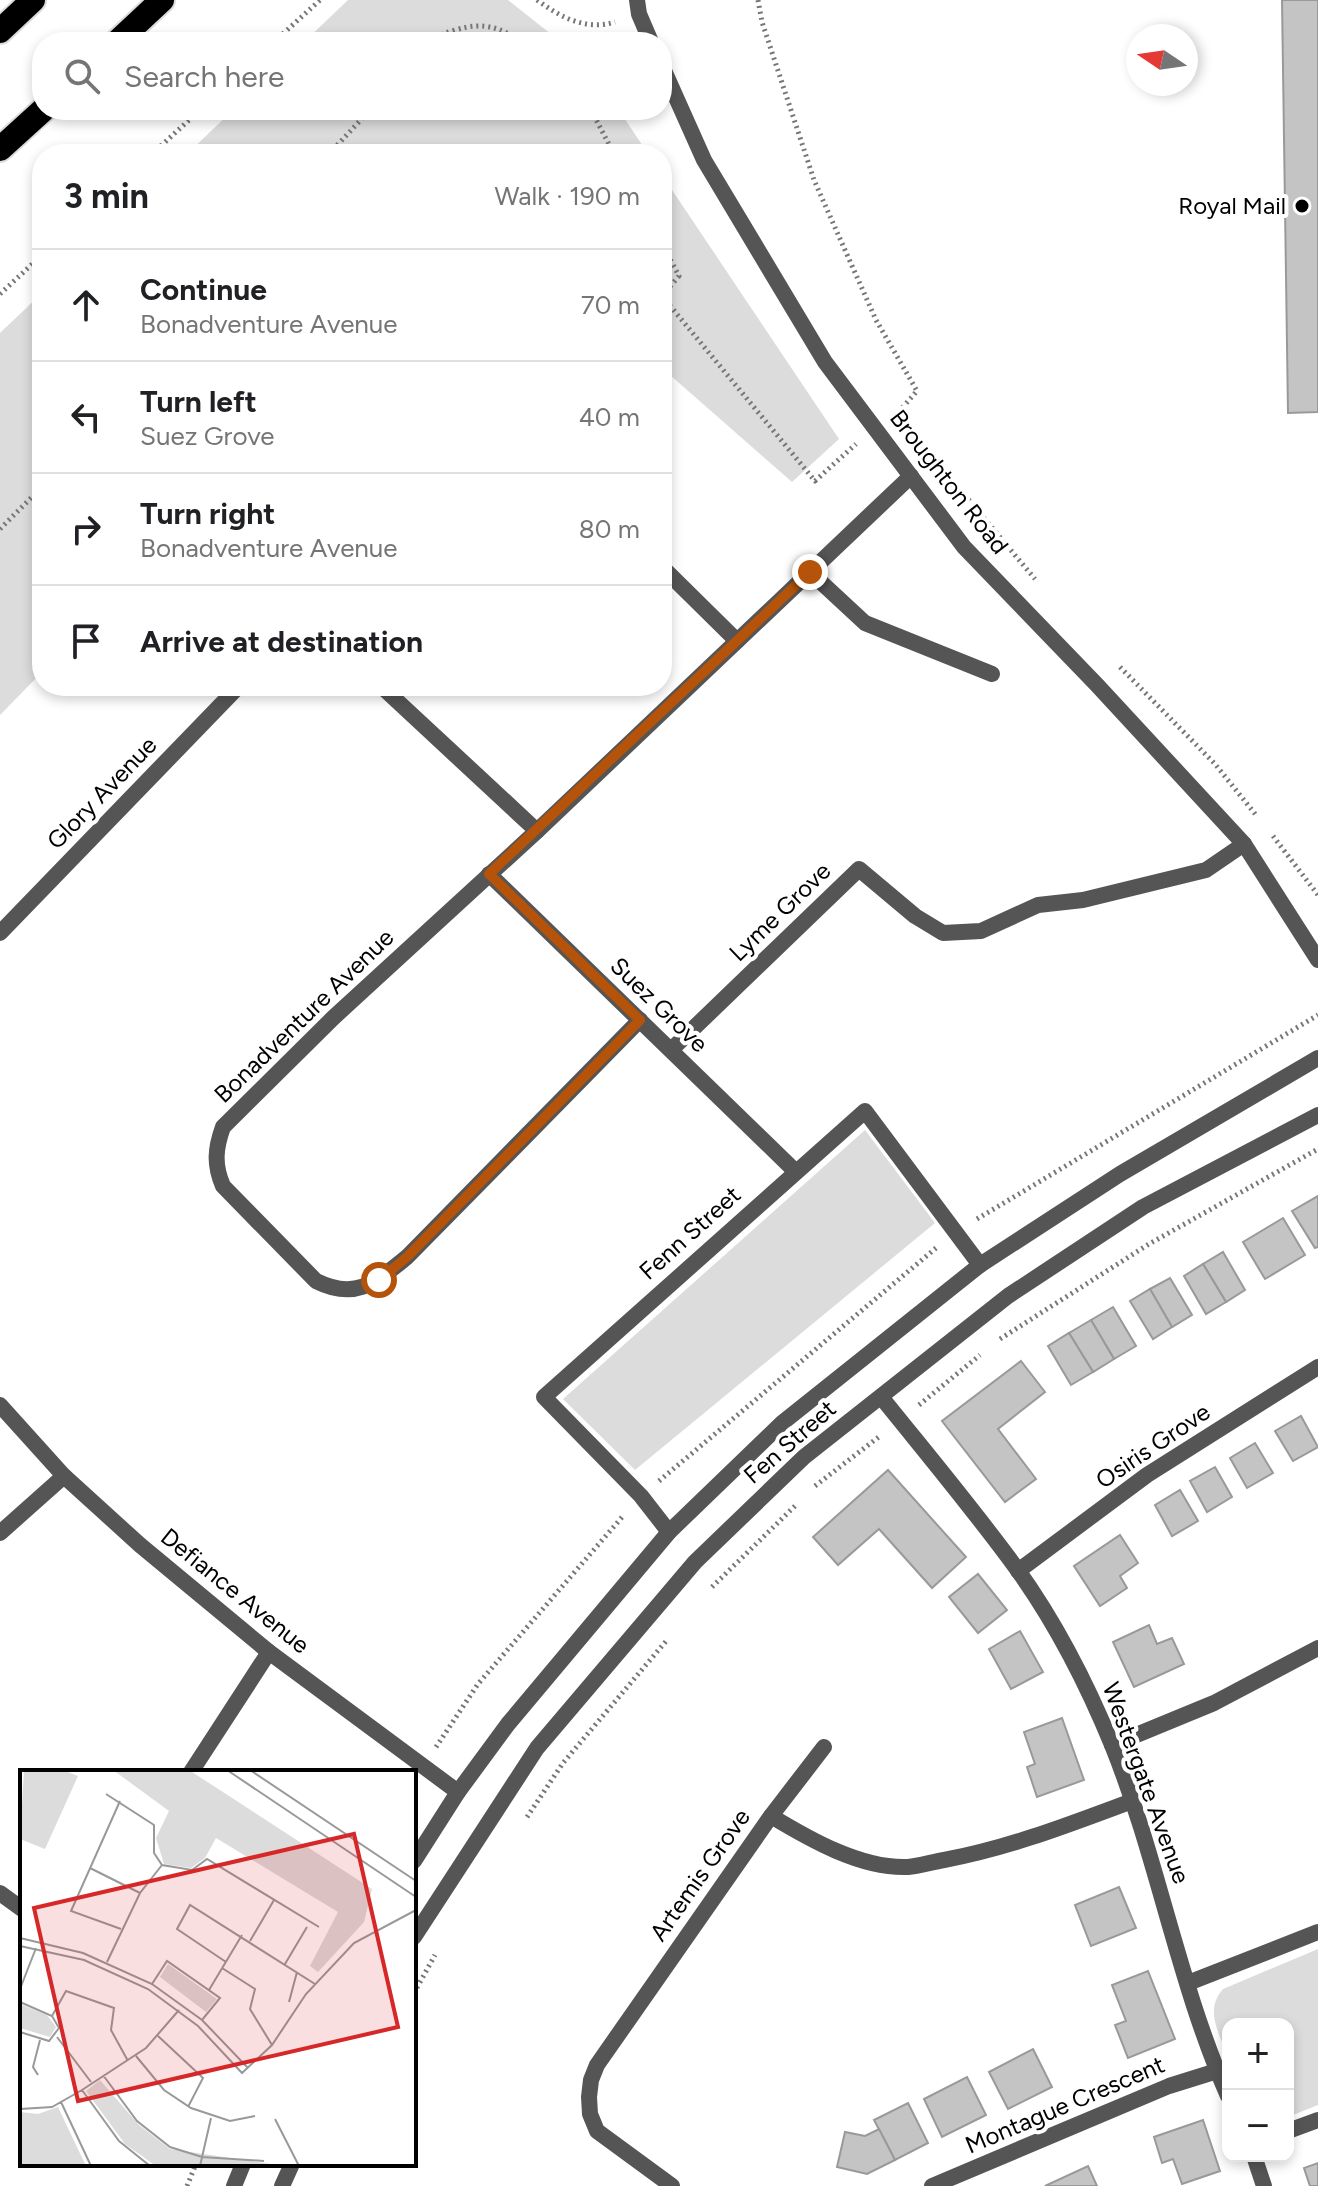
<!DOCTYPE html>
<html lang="en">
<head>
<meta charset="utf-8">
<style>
	body { margin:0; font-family:Figtree,sans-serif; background:#f6f6f6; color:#202124 }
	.controls { position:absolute; right:24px; bottom:24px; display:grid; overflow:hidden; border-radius:16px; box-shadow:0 4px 12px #0003 }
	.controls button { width:72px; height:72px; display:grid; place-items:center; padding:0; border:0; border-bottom:2px solid #e0e0e0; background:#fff; color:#202124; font:40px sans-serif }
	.compass { position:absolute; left:1126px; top:24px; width:72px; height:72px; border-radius:50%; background:#fff; box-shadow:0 4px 12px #0003; rotate:283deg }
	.stop { position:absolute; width:24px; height:24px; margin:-18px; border:6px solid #b45309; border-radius:50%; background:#fff }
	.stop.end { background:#b45309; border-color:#fff; box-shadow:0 2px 8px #0008 }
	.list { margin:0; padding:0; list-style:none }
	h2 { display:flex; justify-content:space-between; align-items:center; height:104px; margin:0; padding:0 32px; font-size:34px }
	h2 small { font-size:26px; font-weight:400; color:#757577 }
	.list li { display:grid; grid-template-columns:52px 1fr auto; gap:24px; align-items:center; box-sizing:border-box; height:112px; padding:0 32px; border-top:2px solid #e0e0e0 }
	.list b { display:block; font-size:30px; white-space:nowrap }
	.list p { margin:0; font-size:26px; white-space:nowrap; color:#757577 }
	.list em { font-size:26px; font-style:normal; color:#757577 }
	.icon { flex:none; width:44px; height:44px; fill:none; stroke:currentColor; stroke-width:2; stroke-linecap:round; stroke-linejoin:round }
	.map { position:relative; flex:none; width:1318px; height:2186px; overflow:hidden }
	.search { position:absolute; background:#fff; box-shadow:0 4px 12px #0003; left:32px; top:32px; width:640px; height:88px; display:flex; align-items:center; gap:20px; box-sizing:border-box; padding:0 28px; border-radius:32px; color:#757577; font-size:30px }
	.panel { position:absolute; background:#fff; box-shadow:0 4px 12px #0003; left:32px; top:144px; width:640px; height:552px; border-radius:32px }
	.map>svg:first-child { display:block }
</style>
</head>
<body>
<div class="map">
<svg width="1318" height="2186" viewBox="0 0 1318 2186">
	<rect width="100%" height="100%" fill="#fff"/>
	<!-- green -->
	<g fill="#dcdcdc">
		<path d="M 348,0 L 508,0 L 561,42 L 304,42 Z"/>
		<path d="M 233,110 L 619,110 L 648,154 L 187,154 Z"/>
		<path d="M 662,175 L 839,439 L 792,482 L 662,368 Z"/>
		<path d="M 42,293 L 42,672 L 0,715 L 0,333 Z"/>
		<path d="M 865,1130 L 935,1223 L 635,1470 L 563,1399 Z"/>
		<path d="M 1318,1949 L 1318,2105 L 1288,2117 L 1288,2024 L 1228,2024 L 1228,2057 C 1219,2032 1204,2011 1223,1989 Z"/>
	</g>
	<!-- building -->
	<g fill="#c4c4c4" stroke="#999" stroke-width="2">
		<path d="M 1282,0 L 1318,0 L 1318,412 L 1288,413 Z"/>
		<path d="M 1318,1196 L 1318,1247 L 1315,1248 L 1292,1211 Z"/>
		<path d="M 1283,1218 L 1305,1255 L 1265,1279 L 1243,1242 Z"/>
		<path d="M 1223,1252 L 1245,1290 L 1226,1302 L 1203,1264 Z"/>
		<path d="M 1203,1264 L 1226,1302 L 1206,1314 L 1184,1276 Z"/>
		<path d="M 1170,1278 L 1192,1315 L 1172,1327 L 1150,1289 Z"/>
		<path d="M 1150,1289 L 1172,1327 L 1153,1339 L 1130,1301 Z"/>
		<path d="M 1113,1307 L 1136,1346 L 1114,1359 L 1091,1320 Z"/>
		<path d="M 1091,1320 L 1114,1359 L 1093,1372 L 1069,1333 Z"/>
		<path d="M 1069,1333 L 1093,1372 L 1071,1385 L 1048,1346 Z"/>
		<path d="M 1021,1361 L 1045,1392 L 998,1429 L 1036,1479 L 1005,1502 L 942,1421 Z"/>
		<path d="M 1301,1416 L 1318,1447 L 1293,1461 L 1275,1431 Z"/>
		<path d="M 1255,1443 L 1273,1473 L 1247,1488 L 1230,1458 Z"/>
		<path d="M 1215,1467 L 1232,1497 L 1207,1512 L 1190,1481 Z"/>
		<path d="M 888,1470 L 966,1557 L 932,1588 L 879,1529 L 838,1565 L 813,1537 Z"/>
		<path d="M 1180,1490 L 1198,1521 L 1172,1536 L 1155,1505 Z"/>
		<path d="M 1120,1535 L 1138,1563 L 1120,1576 L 1127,1588 L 1100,1606 L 1074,1566 Z"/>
		<path d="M 978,1574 L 1007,1610 L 978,1633 L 949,1597 Z"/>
		<path d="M 1149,1625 L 1157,1644 L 1172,1638 L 1184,1664 L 1134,1687 L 1113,1642 Z"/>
		<path d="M 1020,1631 L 1043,1672 L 1011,1689 L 989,1649 Z"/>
		<path d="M 1062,1718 L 1084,1780 L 1037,1797 L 1027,1767 L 1035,1764 L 1024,1732 Z"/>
		<path d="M 1119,1887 L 1136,1928 L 1091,1946 L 1075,1905 Z"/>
		<path d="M 1148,1971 L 1175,2039 L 1128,2058 L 1115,2025 L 1126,2021 L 1112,1985 Z"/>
		<path d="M 1033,2049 L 1052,2087 L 1008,2109 L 989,2072 Z"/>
		<path d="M 967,2077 L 986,2115 L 942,2137 L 924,2099 Z"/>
		<path d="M 908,2103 L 928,2143 L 895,2160 L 874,2120 Z"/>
		<path d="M 1203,2120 L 1220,2171 L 1182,2184 L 1173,2159 L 1162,2163 L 1154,2137 Z"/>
		<path d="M 879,2129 L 895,2160 L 867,2174 L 837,2167 L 845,2132 L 865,2136 Z"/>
		<path d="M 1318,2163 L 1318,2186 L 1310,2186 L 1304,2168 Z"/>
		<path d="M 1088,2166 L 1097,2186 L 1045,2186 Z"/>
	</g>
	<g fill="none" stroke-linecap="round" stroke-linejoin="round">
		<defs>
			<g id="motorway">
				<path d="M 0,31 L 33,0"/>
				<path d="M 117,42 L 162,0"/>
				<path d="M 0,149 L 43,110"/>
			</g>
		</defs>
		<!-- motorway casing -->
		<use href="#motorway" stroke="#dbdbdb" stroke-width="28"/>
		<!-- path -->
		<g stroke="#777" stroke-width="5" stroke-dasharray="2 4" stroke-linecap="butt">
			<path d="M 537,0 C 560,17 586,31 615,22"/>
			<path d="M 758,0 L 762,22 L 814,180 L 876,320 L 917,391 L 896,415"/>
			<path d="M 274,42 L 320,0"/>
			<path d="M 432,42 C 439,34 446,33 455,30 C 486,21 498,28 525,42"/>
			<path d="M 591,110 L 614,154"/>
			<path d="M 152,154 L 200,110"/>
			<path d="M 329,154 L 370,110"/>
			<path d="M 662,244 L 679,276 L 662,296"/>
			<path d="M 0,294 L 42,255"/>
			<path d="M 662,296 L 815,481 L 856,444"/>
			<path d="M 926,449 L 1035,579"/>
			<path d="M 0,529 L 42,487"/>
			<path d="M 1120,667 L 1215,764 L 1256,815"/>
			<path d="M 1273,836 L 1318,895"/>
			<path d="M 977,1219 L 1318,1015"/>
			<path d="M 1000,1339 L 1149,1244 L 1318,1149"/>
			<path d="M 919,1405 L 980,1355"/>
			<path d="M 659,1481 L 936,1248"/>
			<path d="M 815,1486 L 880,1436"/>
			<path d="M 712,1587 L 797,1504"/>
			<path d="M 436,1747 L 478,1684 L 623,1516"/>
			<path d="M 527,1817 L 563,1763 L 667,1640"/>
			<path d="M 414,1993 L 435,1955"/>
			<path d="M 187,2186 L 196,2164"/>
		</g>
		<!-- service -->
		<path stroke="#555" stroke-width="16" d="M 771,1816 L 824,1747"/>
		<!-- minor -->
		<g stroke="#555" stroke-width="16">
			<path d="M 662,567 L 737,641"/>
			<path d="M 810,572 L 865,623 L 992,674"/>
			<path d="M 381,686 L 537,831"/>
			<path d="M 489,874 L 795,1171"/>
			<path d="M 0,933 L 239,686"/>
			<path d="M 640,1020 L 407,1257 C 376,1282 356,1301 316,1281 L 223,1186 C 214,1165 215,1149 223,1127 L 333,1018 L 537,831 L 911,476"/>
			<path d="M 671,1050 L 859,869 L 915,916 L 943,933 L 981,931 L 1038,905 L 1083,900 L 1206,870 L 1244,844"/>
			<path d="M 882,1398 C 927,1454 974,1510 1017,1569 C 1055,1622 1087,1684 1112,1745 C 1158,1859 1178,1983 1228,2096"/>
			<path d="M 0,1405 L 64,1476 L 140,1545 L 269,1652 L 458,1792"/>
			<path d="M 669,1532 L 641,1496 L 544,1397 L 865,1111 L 980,1265"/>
			<path d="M 0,1533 L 64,1476"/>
			<path d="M 1018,1571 L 1147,1475 L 1318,1367"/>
			<path d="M 1112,1745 L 1214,1703 L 1318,1648"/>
			<path d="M 191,1772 L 269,1652"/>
			<path d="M 0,1893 L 22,1909"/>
			<path d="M 1188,1983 L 1318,1932"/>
			<path d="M 1288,2131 L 1318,2120"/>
			<path d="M 1254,2156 L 1264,2186"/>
			<path d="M 672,2186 L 597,2131 L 590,2114 L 589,2097 L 591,2080 L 597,2065 L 771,1816 C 809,1839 861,1869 908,1867 C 919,1866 932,1862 944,1860 C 1009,1848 1070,1824 1132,1801"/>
			<path d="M 932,2186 L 1169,2086 L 1217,2071"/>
		</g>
		<!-- tertiary -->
		<g stroke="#555" stroke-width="16">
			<path d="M 637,0 L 639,14 L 651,42"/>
			<path d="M 662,66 L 704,160 L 825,362 L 964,547 L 1097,685 L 1244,844 L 1318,960"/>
			<path d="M 414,1861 L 458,1792 L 508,1724 L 669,1532 L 782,1423 L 980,1265 L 1120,1174 L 1318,1058"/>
			<path d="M 414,1937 L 537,1748 L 695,1562 L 804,1457 L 1008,1296 L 1143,1207 L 1318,1115"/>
			<path d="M 234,2186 L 243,2164"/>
			<path d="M 282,2186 L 292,2164"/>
		</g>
		<!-- motorway -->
		<use href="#motorway" stroke="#000" stroke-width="24"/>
	</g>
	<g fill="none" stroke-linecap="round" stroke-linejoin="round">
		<!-- route -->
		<path stroke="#b45309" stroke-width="10" d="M 379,1280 L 407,1257 L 640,1020 L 489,874 L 810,572"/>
	</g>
	<!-- markers -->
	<circle fill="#000" stroke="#fff" stroke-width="3" cx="1302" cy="206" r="8"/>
	<g text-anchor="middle" stroke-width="8" stroke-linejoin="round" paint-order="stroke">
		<!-- poi labels -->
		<g font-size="24" fill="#000" stroke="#fff" text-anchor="end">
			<text x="1286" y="214">Royal Mail</text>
		</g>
		<!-- street labels -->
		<g font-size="24" fill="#000" stroke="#fff">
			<text transform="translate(949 482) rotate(52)" y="8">Broughton Road</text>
			<text transform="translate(102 793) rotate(-46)" y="8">Glory Avenue</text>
			<text transform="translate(780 912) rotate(-44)" y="8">Lyme Grove</text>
			<text transform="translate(659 1005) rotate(44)" y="8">Suez Grove</text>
			<text transform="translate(304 1016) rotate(-44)" y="8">Bonadventure Avenue</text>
			<text transform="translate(690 1233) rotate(-42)" y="8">Fenn Street</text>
			<text transform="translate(790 1442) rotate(-41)" y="8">Fen Street</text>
			<text transform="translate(1153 1446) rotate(-34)" y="8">Osiris Grove</text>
			<text transform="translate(235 1591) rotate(39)" y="8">Defiance Avenue</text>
			<text transform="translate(1146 1783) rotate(70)" y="8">Westergate Avenue</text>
			<text transform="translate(700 1875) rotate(-55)" y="8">Artemis Grove</text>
			<text transform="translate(1065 2105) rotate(-23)" y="8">Montague Crescent</text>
		</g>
	</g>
	<!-- overview -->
	<g transform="translate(20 1770)">
		<rect width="396" height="396" fill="#fff"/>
		<path d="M 4,0 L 43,0 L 58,6 L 25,79 L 0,69 ZM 93,0 L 169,0 L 352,119 L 344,152 L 298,202 L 290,196 L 318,142 L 196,68 L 185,88 L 171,98 L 144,94 L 136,68 L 149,41 ZM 148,194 L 197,229 L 186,242 L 140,207 ZM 0,234 L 27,245 L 36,257 L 30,267 L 0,258 ZM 80,310 L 119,355 L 150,379 L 264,396 L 136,396 L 105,374 L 66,321 ZM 38,337 L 66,396 L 0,396 L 0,342 L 18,344 Z" fill="#dcdcdc"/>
		<path fill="none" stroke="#a3a3a3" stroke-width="4" d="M 263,0 L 341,0"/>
		<path fill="none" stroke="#999" stroke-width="2" d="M 207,0 L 396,127M 230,0 L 396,111M 86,24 L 134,55 L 134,83 L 142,95 L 172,100 L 187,89 L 299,157M 100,31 L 51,141 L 101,159M 70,98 L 120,123M 0,168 L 63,183 L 132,214 L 182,250 L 228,298M 230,171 L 254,130M 0,176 L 64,190 L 128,219 L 178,256 L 222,303 L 252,275 L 286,224 L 334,173 L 396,140M 87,192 L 120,123 L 142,95M 206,192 L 157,159 L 170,135 L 295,214M 265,194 L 287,157M 202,198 L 235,219 L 230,239 L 252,275M 132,214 L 147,191 L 200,228 L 182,250M 0,219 L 16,178M 189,220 L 222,165M 0,232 L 32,246 L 39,258 L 29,271 L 0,262M 269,232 L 277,202M 32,246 L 46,221 L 94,238 L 91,260 L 108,291M 138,266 L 183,308 L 168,337M 37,267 L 71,312M 116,286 L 144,320 L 171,338 L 210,351 L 235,346M 18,305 L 13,297 L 20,270M 83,305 L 117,351 L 150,377 L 182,387 L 244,391M 62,320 L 99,371 L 130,396M 41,332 L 71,396M 0,339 L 32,337 L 62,320 L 126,278 L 159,240M 255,349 L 279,396M 180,396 L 191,348"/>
		<path fill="#d62828" fill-opacity="0.15" stroke="#d62828" stroke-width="4" d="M 334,64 L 378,257 L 58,331 L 14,138 Z"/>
		<rect width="396" height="396" fill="none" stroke="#000" stroke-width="4"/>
	</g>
</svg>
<div class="controls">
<button>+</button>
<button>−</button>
</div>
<svg class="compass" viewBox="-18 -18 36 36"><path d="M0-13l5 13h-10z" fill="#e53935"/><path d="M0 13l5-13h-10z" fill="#757577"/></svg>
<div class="stop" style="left:379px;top:1280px"></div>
<div class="stop end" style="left:810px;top:572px"></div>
<div class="search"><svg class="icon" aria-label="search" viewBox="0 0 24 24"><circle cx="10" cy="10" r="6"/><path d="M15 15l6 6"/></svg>Search here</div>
<section class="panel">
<h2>3 min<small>Walk · 190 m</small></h2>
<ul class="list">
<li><svg class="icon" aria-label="ahead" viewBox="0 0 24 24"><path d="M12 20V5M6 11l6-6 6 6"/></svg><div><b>Continue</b><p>Bonadventure Avenue</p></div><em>70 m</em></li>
<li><svg class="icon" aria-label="left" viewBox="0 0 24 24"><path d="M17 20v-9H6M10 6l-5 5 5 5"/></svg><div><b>Turn left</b><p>Suez Grove</p></div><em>40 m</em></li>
<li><svg class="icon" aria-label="right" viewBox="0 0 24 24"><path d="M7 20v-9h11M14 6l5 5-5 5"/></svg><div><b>Turn right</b><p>Bonadventure Avenue</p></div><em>80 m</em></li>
<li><svg class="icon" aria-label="arrive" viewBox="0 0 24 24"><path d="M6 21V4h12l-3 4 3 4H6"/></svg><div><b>Arrive at destination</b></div></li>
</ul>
</section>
</div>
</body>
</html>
